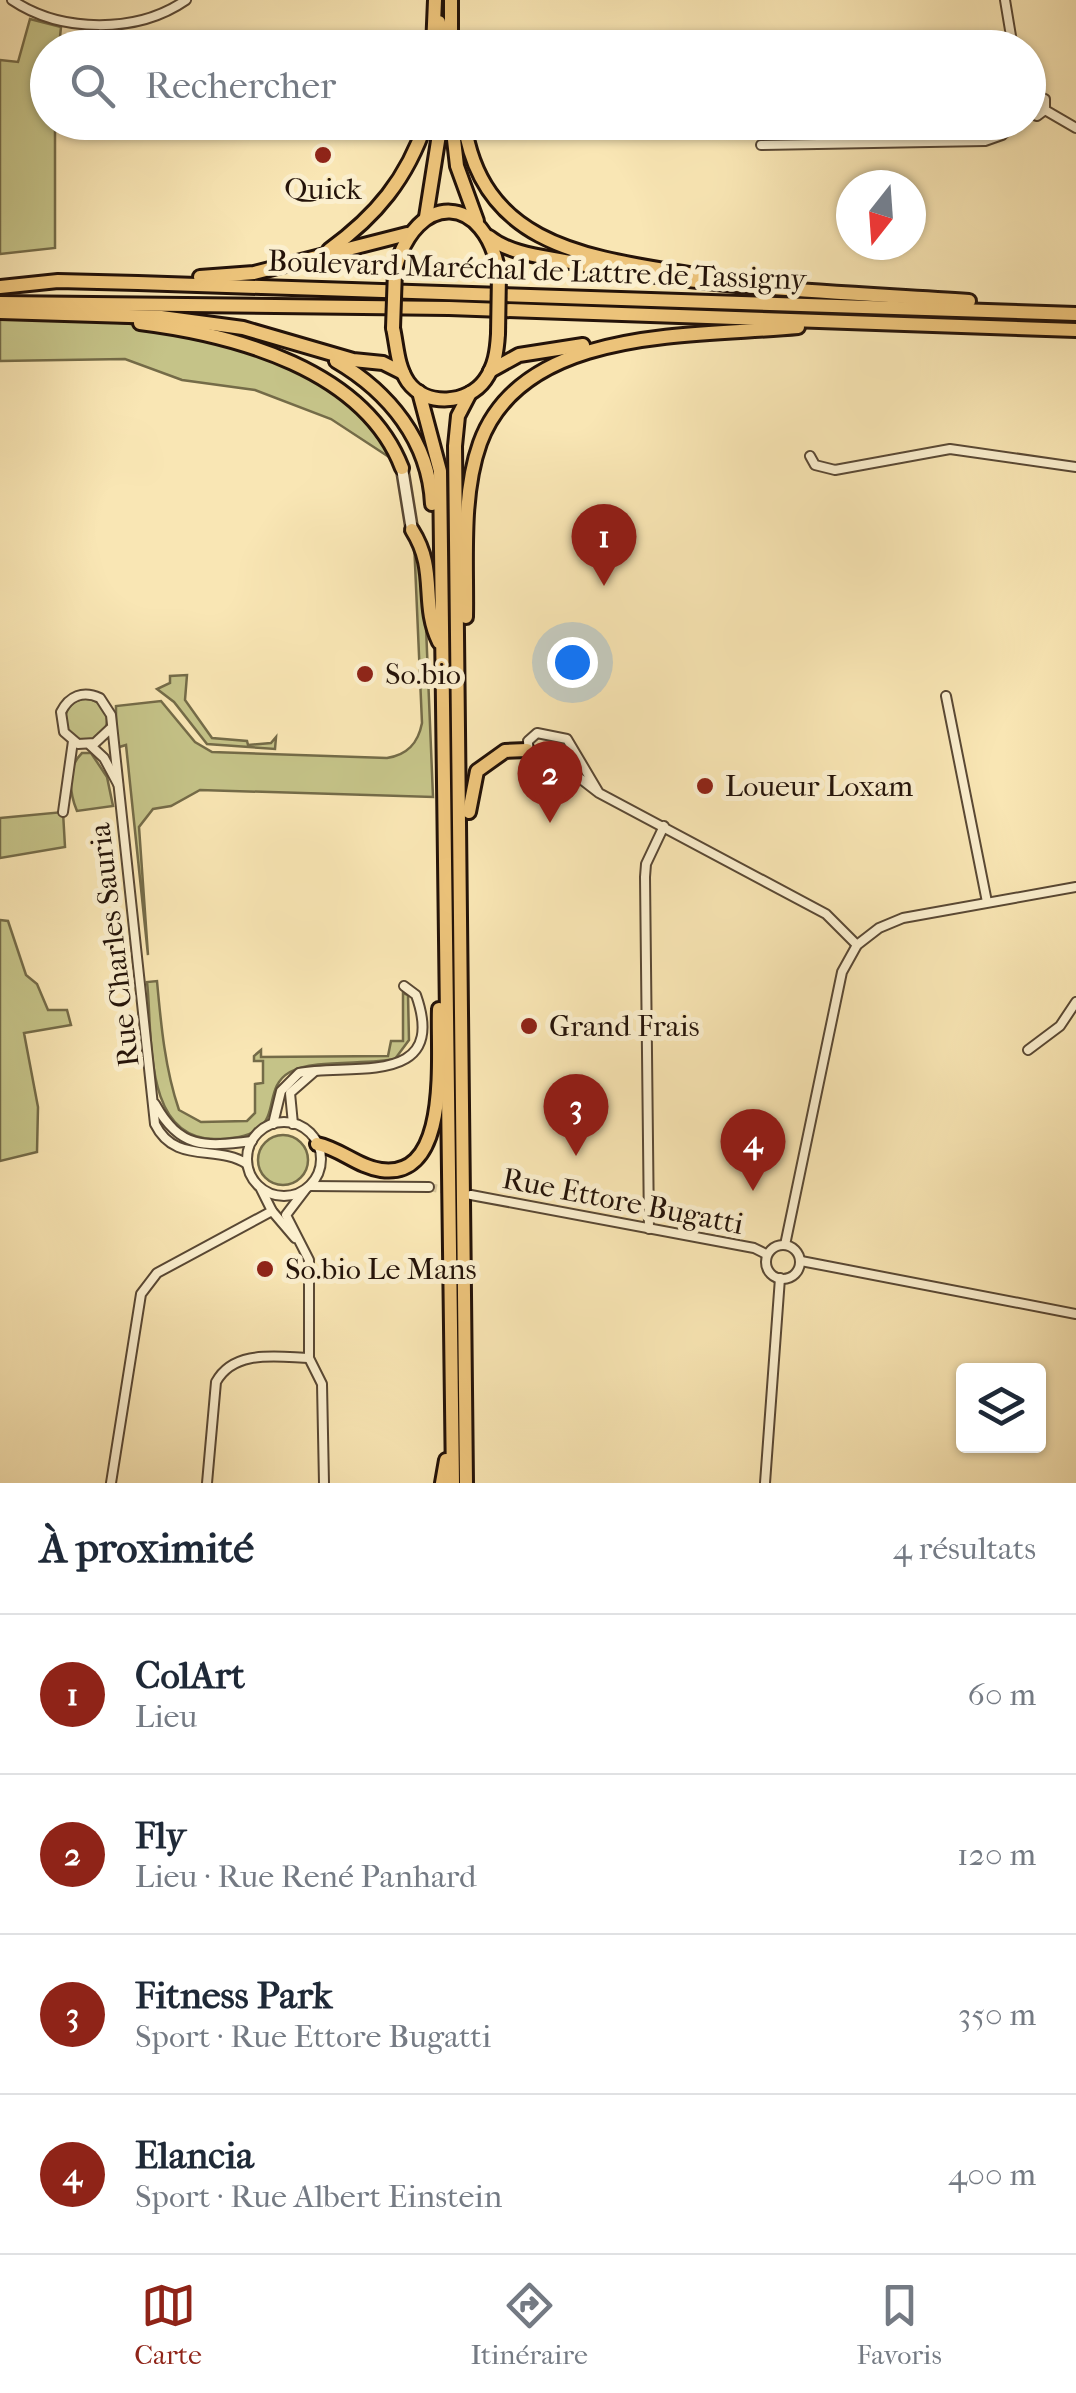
<!DOCTYPE html>
<html lang="fr">
<head>
<meta charset="utf-8">
<style>
	body { margin:0; font-family:"IM FELL French Canon",serif; background:#f2f2f3; color:#1f2937 }
	.controls { position:absolute; right:30px; bottom:30px; display:grid; overflow:hidden; border-radius:10px; box-shadow:0 2px 8px #0004 }
	.controls button { width:90px; height:90px; display:grid; place-items:center; padding:0; border:0; border-bottom:2px solid #e0e1e3; background:#fff; color:#1f2937; font:50px sans-serif }
	.compass { position:absolute; left:836px; top:170px; width:90px; height:90px; border-radius:50%; background:#fff; box-shadow:0 2px 8px #0004; rotate:197deg }
	.you { position:absolute; left:572px; top:662px; width:35px; height:35px; margin:-25px; border:8px solid #fff; border-radius:50%; background:#1a73e8; box-shadow:0 0 0 15px #1a73e833 }
	.badge { display:grid; place-items:center; width:65px; height:65px; border-radius:50%; background:#8f2418; color:#fff; font-size:32px; font-weight:700 }
	.pin { position:absolute; translate:-50% -82px; filter:drop-shadow(0 2px 5px #0008) }
	.pin::after { content:''; position:absolute; top:52px; width:35px; height:30px; background:inherit; clip-path:polygon(0 0,100% 0,50% 100%) }
	.list { margin:0; padding:0; list-style:none }
	h2 { display:flex; justify-content:space-between; align-items:center; height:130px; margin:0; padding:0 40px; font-size:42px }
	h2 small { font-size:32px; font-weight:400; color:#747a83 }
	.list li { display:grid; grid-template-columns:65px 1fr auto; gap:30px; align-items:center; box-sizing:border-box; height:160px; padding:0 40px; border-top:2px solid #e0e1e3 }
	.list b { display:block; font-size:38px; white-space:nowrap }
	.list p { margin:0; font-size:32px; white-space:nowrap; color:#747a83 }
	.list em { font-size:32px; font-style:normal; color:#747a83 }
	.icon { flex:none; width:55px; height:55px; fill:none; stroke:currentColor; stroke-width:2; stroke-linecap:round; stroke-linejoin:round }
	.map { position:relative; flex:none; width:1076px; height:1483px; overflow:hidden }
	.search { position:absolute; background:#fff; box-shadow:0 2px 8px #0004; left:30px; right:30px; top:30px; height:110px; display:flex; align-items:center; gap:25px; box-sizing:border-box; padding:0 35px; border-radius:55px; color:#747a83; font-size:38px }
	.sheet { height:770px; background:#fff }
	nav { display:flex; justify-content:space-around; align-items:center; box-sizing:border-box; height:140px; border-top:2px solid #e0e1e3; background:#fff; font-size:28px; color:#747a83 }
	nav a { display:grid; justify-items:center; gap:5px }
	nav .on { color:#8f2418 }
	.map>svg:first-child { display:block }
</style>
</head>
<body>
<div class="map">
<svg width="1076" height="1483" viewBox="0 0 1076 1483">
	<rect width="100%" height="100%" fill="#f9e6b4"/>
	<filter id="stains"><feTurbulence type="fractalNoise" baseFrequency=".002" numOctaves="4"/><feColorMatrix values="0 0 0 0 .2 0 0 0 0 .09 0 0 0 0 .02 0 0 0 .5 -.17"/></filter>
	<radialGradient id="worn" r=".72"><stop offset=".6" stop-color="#630" stop-opacity="0"/><stop offset="1" stop-color="#630" stop-opacity=".3"/></radialGradient>
	<!-- green -->
	<g fill="#c5c388" stroke="#746b48" stroke-width="2.5">
		<path d="M 30,19 L 61,27 L 59,47 L 48,48 L 48,122 L 55,123 L 55,248 L 0,254 L 0,60 L 18,62 Z"/>
		<path d="M 0,319 C 112,316 245,329 339,396 C 348,403 362,410 369,419 C 378,431 384,446 392,459 L 331,419 L 255,390 L 182,380 L 125,359 L 0,361 Z"/>
		<path d="M 414,541 L 423,554 L 433,797 L 200,790 L 171,806 L 153,809 L 139,827 L 148,955 L 126,745 L 116,748 L 116,706 L 161,701 L 195,742 L 212,752 L 387,758 C 407,755 418,744 422,723 Z"/>
		<path d="M 187,675 L 185,700 L 212,738 L 247,741 L 248,745 L 271,743 L 276,737 L 275,749 L 207,744 L 174,702 L 157,689 L 170,683 L 170,676 Z"/>
		<circle cx="86" cy="720" r="21"/>
		<path d="M 82,753 L 91,753 L 107,777 L 113,806 L 77,811 C 69,792 67,767 82,753 Z"/>
		<path d="M 63,812 L 65,847 L 0,858 L 0,818 Z"/>
		<path d="M 0,920 L 8,921 L 26,975 L 37,984 L 48,1010 L 67,1010 L 71,1025 L 24,1033 L 38,1107 L 37,1152 L 0,1161 Z"/>
		<path d="M 157,981 C 161,1025 165,1069 179,1110 L 201,1122 L 247,1121 L 255,1113 L 255,1084 L 263,1083 L 263,1061 L 254,1061 L 254,1056 L 261,1050 L 261,1057 L 388,1056 L 391,1041 L 403,1041 L 403,993 L 408,995 L 409,1040 L 395,1059 C 367,1065 313,1059 290,1072 C 265,1086 278,1115 258,1129 C 246,1138 229,1139 214,1139 C 142,1138 153,1033 147,982 Z"/>
		<circle cx="283" cy="1160" r="25"/>
	</g>
	<g fill="none" stroke-linecap="round" stroke-linejoin="round">
		<!-- minor-tunnel -->
		<path stroke="#d9c69a" stroke-width="8" stroke-dasharray="8 4" stroke-linecap="butt" d="M 429,1187 L 467,1194"/>
		<defs>
			<g id="minor">
				<path d="M 12,0 C 61,33 137,34 186,0"/>
				<path d="M 1005,0 L 1013,48"/>
				<path d="M 1032,94 L 1045,99 L 1045,110"/>
				<path d="M 1045,110 L 1076,128"/>
				<path d="M 1028,113 L 1037,116 L 1045,110"/>
				<path d="M 761,145 L 985,141 L 1002,135 L 1016,122"/>
				<path d="M 810,456 L 815,465 L 835,470 L 950,449 L 1076,467"/>
				<path d="M 946,696 L 987,902"/>
				<path d="M 110,729 L 95,743 L 78,744 L 64,732 L 61,712 C 69,696 83,690 100,698 L 111,715 L 155,1124 C 175,1165 217,1144 247,1164"/>
				<path d="M 90,745 L 104,758 L 118,784"/>
				<path d="M 599,793 L 567,739 L 537,733 L 528,741 L 529,756 L 568,769 L 599,793 L 826,914 L 857,945"/>
				<path d="M 63,812 L 73,741"/>
				<path d="M 1028,1050 L 1060,1026 L 1076,1002"/>
				<path d="M 155,1104 C 180,1149 204,1147 252,1141"/>
				<circle cx="284" cy="1159" r="37"/>
				<path d="M 273,1124 L 281,1091 L 299,1073 C 350,1063 449,1088 416,995 L 404,986"/>
				<path d="M 293,1124 L 290,1093 L 314,1072"/>
				<path d="M 310,1186 L 429,1187"/>
				<path d="M 261,1189 L 272,1211 L 295,1238"/>
				<path d="M 305,1190 L 286,1215 L 309,1260 L 309,1358 L 322,1384 L 324,1483"/>
				<path d="M 471,1195 L 754,1248 L 766,1254"/>
				<path d="M 649,1229 L 645,877 L 646,864 L 664,826"/>
				<circle cx="783" cy="1262" r="17"/>
				<path d="M 785,1245 L 842,972 L 857,945 L 879,928 L 903,918 L 1076,887"/>
				<path d="M 801,1261 L 1076,1314"/>
				<path d="M 111,1483 L 141,1294 L 157,1273 L 272,1211"/>
				<path d="M 207,1483 L 216,1382 C 234,1349 277,1357 309,1358"/>
				<path d="M 765,1483 L 780,1278"/>
			</g>
			<path id="tertiary" d="M 402,468 L 412,530"/>
			<g id="primary">
				<path d="M 451,0 L 451,48"/>
				<path d="M 439,22 L 440,48"/>
				<path d="M 452,122 L 457,166 L 477,221"/>
				<path d="M 464,122 C 482,251 597,258 701,276"/>
				<path d="M 426,217 L 441,122"/>
				<path d="M 395,270 C 416,190 486,193 499,274"/>
				<path d="M 393,328 C 397,346 397,366 408,382 C 426,407 468,404 485,380 C 495,366 497,351 498,334"/>
			</g>
			<g id="trunk">
				<path d="M 433,48 L 435,0"/>
				<path d="M 489,237 C 511,255 548,257 575,263 C 705,288 837,292 969,301"/>
				<path d="M 329,250 C 376,216 407,179 426,122"/>
				<path d="M 200,277 L 254,273 L 407,234"/>
				<path d="M 0,287 L 58,281 L 138,283 L 1076,314"/>
				<path d="M 0,303 L 449,308 L 1076,330"/>
				<path d="M 0,312 L 161,317 L 243,328 L 353,360 L 383,363 L 403,373"/>
				<path d="M 140,323 C 235,335 364,369 402,468"/>
				<path d="M 336,361 C 389,392 429,441 432,504"/>
				<path d="M 490,371 L 519,355 L 583,345"/>
				<path d="M 419,392 L 440,471 L 453,1483"/>
				<path d="M 412,530 C 438,571 420,603 439,642"/>
				<path d="M 466,617 C 467,561 461,496 480,443 C 523,325 696,337 798,327"/>
				<path d="M 469,812 L 477,771 L 505,751 L 527,750"/>
				<path d="M 317,1144 C 341,1149 358,1167 381,1170 C 452,1180 437,1052 439,1009"/>
				<path d="M 442,1483 L 446,1460"/>
				<path d="M 466,1483 L 455,446 L 458,416 L 470,393"/>
			</g>
		</defs>
		<!-- minor casing -->
		<use href="#minor" stroke="#594834" stroke-width="12"/>
		<!-- tertiary casing -->
		<use href="#tertiary" stroke="#594834" stroke-width="15"/>
		<!-- primary casing -->
		<use href="#primary" stroke="#241309" stroke-width="18"/>
		<!-- trunk casing -->
		<use href="#trunk" stroke="#241309" stroke-width="18"/>
		<!-- minor -->
		<use href="#minor" stroke="#fbefce" stroke-width="8"/>
		<!-- tertiary -->
		<use href="#tertiary" stroke="#fbefce" stroke-width="10"/>
		<!-- primary -->
		<use href="#primary" stroke="#ecc37a" stroke-width="12"/>
		<!-- trunk -->
		<use href="#trunk" stroke="#ecc37a" stroke-width="12"/>
		<defs>
			<g id="primary-bridge">
				<path d="M 393,328 L 395,270"/>
				<path d="M 498,334 L 499,274"/>
			</g>
		</defs>
		<!-- primary-bridge casing -->
		<use href="#primary-bridge" stroke="#241309" stroke-width="18" stroke-linecap="butt"/>
		<!-- primary-bridge -->
		<use href="#primary-bridge" stroke="#ecc37a" stroke-width="12"/>
	</g>
	<!-- markers -->
	<g fill="#8f2418" stroke="#fbefce" stroke-width="4">
		<circle cx="323" cy="155" r="10"/>
		<circle cx="365" cy="674" r="10"/>
		<circle cx="705" cy="786" r="10"/>
		<circle cx="529" cy="1026" r="10"/>
		<circle cx="265" cy="1269" r="10"/>
	</g>
	<g text-anchor="middle" stroke-width="10" stroke-linejoin="round" paint-order="stroke">
		<!-- poi labels -->
		<g font-size="30" fill="#241309" stroke="#fbefce" text-anchor="start">
			<text x="323" y="199" text-anchor="middle">Quick</text>
			<text x="385" y="684">So.bio</text>
			<text x="725" y="796">Loueur Loxam</text>
			<text x="549" y="1036">Grand Frais</text>
			<text x="285" y="1279">So.bio Le Mans</text>
		</g>
		<!-- street labels -->
		<g font-size="30" fill="#241309" stroke="#fbefce">
			<text transform="translate(537 270) rotate(2)" y="10">Boulevard Maréchal de Lattre de Tassigny</text>
			<text transform="translate(114 945) rotate(-97)" y="10">Rue Charles Sauria</text>
			<text transform="translate(623 1201) rotate(11)" y="10">Rue Ettore Bugatti</text>
		</g>
	</g>
	<rect width="100%" height="100%" filter="url(#stains)"/>
	<rect width="100%" height="100%" fill="url(#worn)"/>
</svg>
<div class="controls">
<button><svg class="icon" aria-label="layers" viewBox="0 0 24 24"><path d="M12 4l9 5-9 5-9-5zM3 14l9 5 9-5"/></svg></button>
</div>
<svg class="compass" viewBox="-18 -18 36 36"><path d="M0-13l5 13h-10z" fill="#e53935"/><path d="M0 13l5-13h-10z" fill="#747a83"/></svg>
<div class="you"></div>
<div class="pin badge" style="left:604px;top:586px">1</div>
<div class="pin badge" style="left:550px;top:823px">2</div>
<div class="pin badge" style="left:576px;top:1156px">3</div>
<div class="pin badge" style="left:753px;top:1191px">4</div>
<div class="search"><svg class="icon" aria-label="search" viewBox="0 0 24 24"><circle cx="10" cy="10" r="6"/><path d="M15 15l6 6"/></svg>Rechercher</div>
</div>
<section class="sheet">
<h2>À proximité<small>4 résultats</small></h2>
<ul class="list">
<li><span class="badge">1</span><div><b>ColArt</b><p>Lieu</p></div><em>60 m</em></li>
<li><span class="badge">2</span><div><b>Fly</b><p>Lieu · Rue René Panhard</p></div><em>120 m</em></li>
<li><span class="badge">3</span><div><b>Fitness Park</b><p>Sport · Rue Ettore Bugatti</p></div><em>350 m</em></li>
<li><span class="badge">4</span><div><b>Elancia</b><p>Sport · Rue Albert Einstein</p></div><em>400 m</em></li>
</ul>
</section>
<nav>
<a class="on"><svg class="icon" aria-label="map" viewBox="0 0 24 24"><path d="M3 6l6-2 6 2 6-2v14l-6 2-6-2-6 2zM9 4v14M15 6v14"/></svg>Carte</a>
<a><svg class="icon" aria-label="directions" viewBox="0 0 24 24"><path d="M12 3l9 9-9 9-9-9zM9 14v-3h6M13 9l2 2-2 2"/></svg>Itinéraire</a>
<a><svg class="icon" aria-label="saved" viewBox="0 0 24 24"><path d="M7 4h10v16l-5-4-5 4z"/></svg>Favoris</a>
</nav>
</body>
</html>
